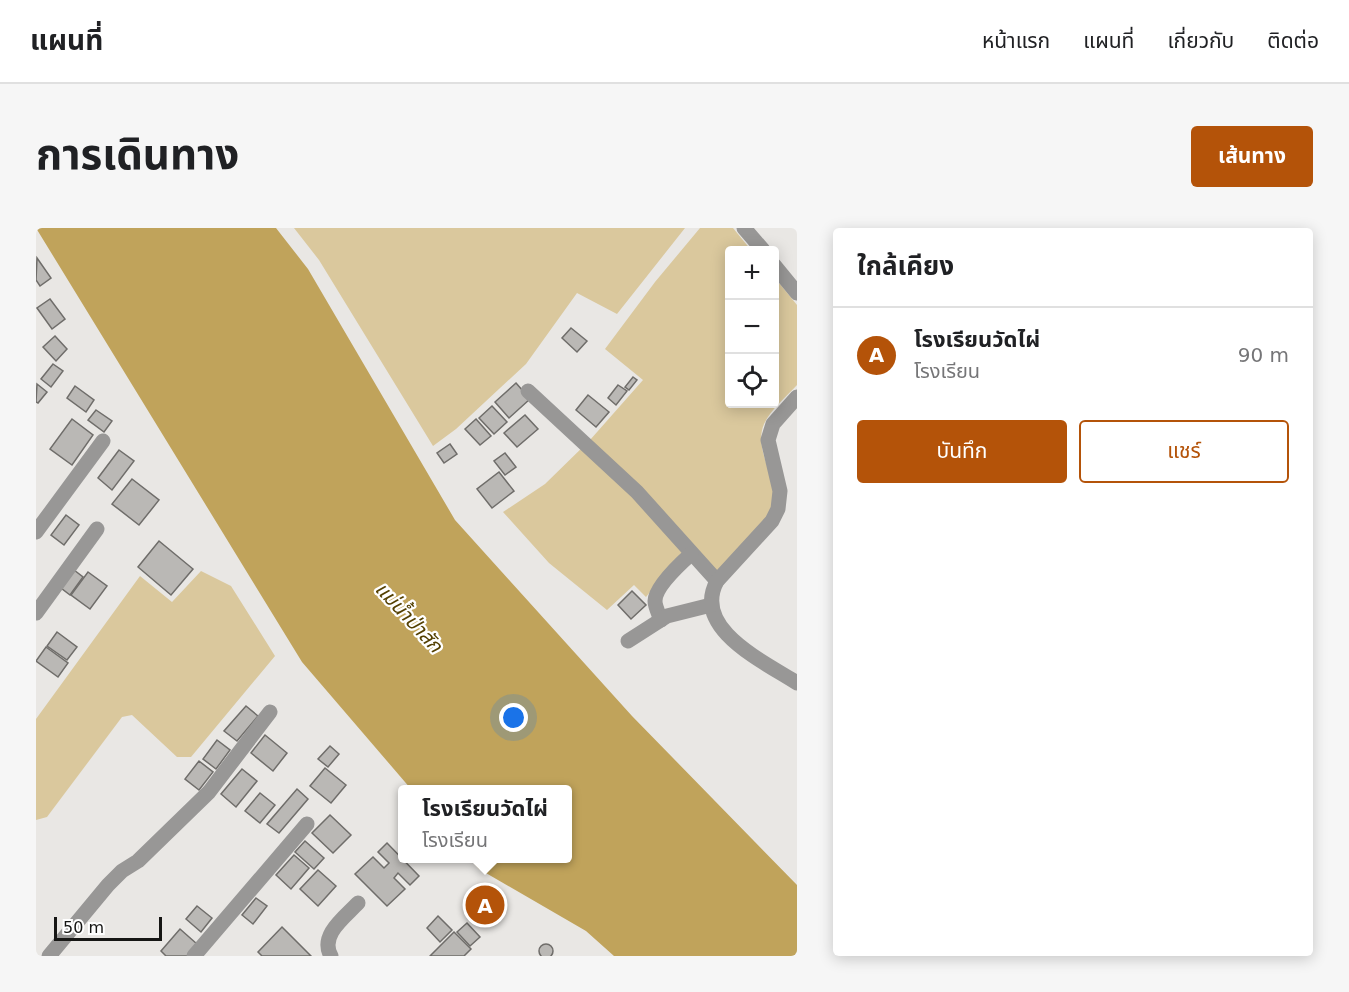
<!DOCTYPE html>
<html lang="th">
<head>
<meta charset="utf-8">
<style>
	body { margin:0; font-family:"DejaVu Sans","Noto Sans Thai",sans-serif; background:#f6f6f6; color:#202124 }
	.controls { position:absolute; right:18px; top:18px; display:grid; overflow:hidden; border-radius:6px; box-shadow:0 3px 15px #0003 }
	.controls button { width:54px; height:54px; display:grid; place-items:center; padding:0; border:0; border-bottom:2px solid #e0e0e0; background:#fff; color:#202124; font:30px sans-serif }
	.scale { position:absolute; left:18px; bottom:15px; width:108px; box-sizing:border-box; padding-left:6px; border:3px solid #161614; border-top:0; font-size:16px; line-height:21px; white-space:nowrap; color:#161614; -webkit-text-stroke:4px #fff; paint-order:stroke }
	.you { position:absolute; left:478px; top:490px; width:21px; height:21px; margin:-15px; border:4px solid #fff; border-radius:50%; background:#1a73e8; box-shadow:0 0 0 9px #1a73e833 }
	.badge { display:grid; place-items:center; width:39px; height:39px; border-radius:50%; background:#b45309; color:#fff; font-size:20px; font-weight:700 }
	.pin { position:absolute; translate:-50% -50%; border:3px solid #fff; box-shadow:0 2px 6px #0006 }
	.popup { position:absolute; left:362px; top:557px; width:174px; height:78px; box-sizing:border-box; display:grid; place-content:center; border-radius:6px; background:#fff; filter:drop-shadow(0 2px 4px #0005); font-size:20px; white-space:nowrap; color:#757577 }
	.popup b { font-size:22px; color:#202124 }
	.popup::after { content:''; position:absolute; left:50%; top:100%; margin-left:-12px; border:12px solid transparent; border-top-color:#fff }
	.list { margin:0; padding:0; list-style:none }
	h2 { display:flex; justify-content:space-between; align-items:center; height:78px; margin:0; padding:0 24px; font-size:26px }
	h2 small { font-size:20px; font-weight:400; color:#757577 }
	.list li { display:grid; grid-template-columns:39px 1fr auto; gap:18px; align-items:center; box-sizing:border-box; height:96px; padding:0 24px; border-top:2px solid #e0e0e0 }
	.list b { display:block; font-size:22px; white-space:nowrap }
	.list p { margin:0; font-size:20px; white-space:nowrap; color:#757577 }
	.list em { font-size:20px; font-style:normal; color:#757577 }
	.actions { display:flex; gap:12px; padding:18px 24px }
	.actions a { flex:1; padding:14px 0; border:2px solid #b45309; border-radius:6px; text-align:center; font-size:21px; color:#b45309 }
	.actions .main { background:#b45309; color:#fff }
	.icon { flex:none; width:33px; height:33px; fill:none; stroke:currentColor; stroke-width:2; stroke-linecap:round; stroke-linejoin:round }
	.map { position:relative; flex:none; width:761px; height:728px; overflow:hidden; border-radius:6px }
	header { display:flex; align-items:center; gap:36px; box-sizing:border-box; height:84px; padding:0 30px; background:#fff; border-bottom:2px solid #e0e0e0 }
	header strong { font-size:28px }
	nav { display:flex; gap:33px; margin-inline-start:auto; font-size:21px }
	.intro { display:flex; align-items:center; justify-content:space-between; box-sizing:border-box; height:144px; padding:0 36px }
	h1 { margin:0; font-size:42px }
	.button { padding:15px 27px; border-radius:6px; background:#b45309; color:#fff; font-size:21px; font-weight:700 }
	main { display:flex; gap:36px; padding:0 36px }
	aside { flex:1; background:#fff; border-radius:6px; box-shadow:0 3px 15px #0003 }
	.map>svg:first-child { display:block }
</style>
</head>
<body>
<header>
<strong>แผนที่</strong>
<nav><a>หน้าแรก</a><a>แผนที่</a><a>เกี่ยวกับ</a><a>ติดต่อ</a></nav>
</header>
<div class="intro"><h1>การเดินทาง</h1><a class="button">เส้นทาง</a></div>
<main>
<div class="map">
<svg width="761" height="728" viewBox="0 0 761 728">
	<rect width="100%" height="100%" fill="#e9e7e4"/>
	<!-- green -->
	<g fill="#dac89d">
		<path d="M 258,0 L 649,0 L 581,86 L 541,65 L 490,136 L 420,201 L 397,218 L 283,32 Z"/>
		<path d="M 664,0 L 697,0 L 715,22 L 694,22 L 694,176 L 738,176 L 739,50 L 761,77 L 761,157 C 750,169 735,181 728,196 C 716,224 747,255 735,282 C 725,305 697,327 680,345 L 656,320 L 639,333 L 610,369 L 598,357 L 571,382 L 513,335 L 467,284 L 509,256 L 554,212 L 607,152 L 569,121 L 619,54 Z"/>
		<path d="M 165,343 L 195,358 L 239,428 L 155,529 L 141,529 L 96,487 L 86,489 L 11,589 L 0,592 L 0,491 L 104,348 L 136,374 Z"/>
	</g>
	<!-- water -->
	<path fill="#c0a35b" d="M 0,0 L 240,0 L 272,41 L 419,292 L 596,488 L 761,657 L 761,728 L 578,728 L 550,703 L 443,641 L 434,631 L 532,630 L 532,562 L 375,561 L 266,434 Z"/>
	<!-- building -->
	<g fill="#bab8b5" stroke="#6f6d6a" stroke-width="1.5">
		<path d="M 1,30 L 15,50 L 4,58 L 0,52 Z"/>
		<path d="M 14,71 L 29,91 L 16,101 L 1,80 Z"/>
		<path d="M 535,100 L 551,113 L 541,124 L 526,110 Z"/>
		<path d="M 19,108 L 31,121 L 20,133 L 7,119 Z"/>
		<path d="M 17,136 L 27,143 L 15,159 L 5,151 Z"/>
		<path d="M 597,149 L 601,152 L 593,162 L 589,159 Z"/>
		<path d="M 480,155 L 494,171 L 473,190 L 459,174 Z"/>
		<path d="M 1,156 L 11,164 L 2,175 L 0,174 Z"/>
		<path d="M 582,157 L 591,163 L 580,177 L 572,170 Z"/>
		<path d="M 39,158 L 58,172 L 50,184 L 31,170 Z"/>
		<path d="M 552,167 L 573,184 L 560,199 L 540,182 Z"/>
		<path d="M 456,178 L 471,194 L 458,206 L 443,190 Z"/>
		<path d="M 60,182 L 76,193 L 68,204 L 52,192 Z"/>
		<path d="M 489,187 L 502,201 L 481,219 L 468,205 Z"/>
		<path d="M 36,191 L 57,207 L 36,237 L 14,221 Z"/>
		<path d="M 440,191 L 455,208 L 444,217 L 429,201 Z"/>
		<path d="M 414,216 L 421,226 L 408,235 L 401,225 Z"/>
		<path d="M 83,222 L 98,233 L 76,262 L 62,250 Z"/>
		<path d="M 469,225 L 480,239 L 469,247 L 458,233 Z"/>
		<path d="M 463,244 L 478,263 L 456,280 L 441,261 Z"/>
		<path d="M 96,251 L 123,272 L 103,297 L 76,276 Z"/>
		<path d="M 30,287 L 43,297 L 28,317 L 15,307 Z"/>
		<path d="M 123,313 L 157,341 L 135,367 L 102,339 Z"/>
		<path d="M 38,342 L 47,349 L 34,367 L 25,360 Z"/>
		<path d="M 52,344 L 71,358 L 54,381 L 35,367 Z"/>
		<path d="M 596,363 L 610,377 L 595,391 L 582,377 Z"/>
		<path d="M 21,404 L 41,419 L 31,432 L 11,418 Z"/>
		<path d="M 10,419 L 32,435 L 22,449 L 0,433 Z"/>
		<path d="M 210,478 L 222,488 L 201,513 L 188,503 Z"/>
		<path d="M 229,507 L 251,525 L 237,543 L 215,525 Z"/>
		<path d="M 181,512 L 194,522 L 180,541 L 167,531 Z"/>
		<path d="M 294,518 L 303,526 L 292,539 L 282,531 Z"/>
		<path d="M 163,533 L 177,544 L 163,562 L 149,551 Z"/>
		<path d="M 289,540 L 310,557 L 295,575 L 274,558 Z"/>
		<path d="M 206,541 L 221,553 L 200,579 L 185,566 Z"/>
		<path d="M 261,561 L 272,571 L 243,605 L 231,596 Z"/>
		<path d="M 224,565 L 239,577 L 224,595 L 209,583 Z"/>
		<path d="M 294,587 L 315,607 L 297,625 L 276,605 Z"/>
		<path d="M 269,613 L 288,630 L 278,641 L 259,624 Z"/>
		<path d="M 351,615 L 383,648 L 374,657 L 362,645 L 358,650 L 369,661 L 351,678 L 319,646 L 337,629 L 348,640 L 353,635 L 342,624 Z"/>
		<path d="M 258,627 L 273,640 L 255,661 L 240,647 Z"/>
		<path d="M 282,642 L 300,658 L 282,678 L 264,661 Z"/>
		<path d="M 220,670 L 231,678 L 217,696 L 206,687 Z"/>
		<path d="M 161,678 L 176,690 L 165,704 L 150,691 Z"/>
		<path d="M 402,688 L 416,702 L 404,714 L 391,700 Z"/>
		<path d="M 431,695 L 444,709 L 434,718 L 421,704 Z"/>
		<path d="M 246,699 L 275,728 L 226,728 L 222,724 Z"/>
		<path d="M 144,701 L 161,716 L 151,728 L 130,728 L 125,723 Z"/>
		<path d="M 418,704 L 435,721 L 428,728 L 394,728 Z"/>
		<circle cx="510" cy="723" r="7"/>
	</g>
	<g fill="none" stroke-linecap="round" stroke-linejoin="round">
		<!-- minor -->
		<g stroke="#989796" stroke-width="15">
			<path d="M 708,0 L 727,22"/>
			<path d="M 738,37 L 761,65"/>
			<path d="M 492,163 L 601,264 L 681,353"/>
			<path d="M 761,169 L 737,196 L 732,212 L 744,263 L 742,281 L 736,293 L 681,353 C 655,401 729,434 761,455"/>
			<path d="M 0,304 L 67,213"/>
			<path d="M 0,385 L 61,301"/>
			<path d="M 625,392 C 623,386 619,379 619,373 C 619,359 645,335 655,326"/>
			<path d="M 592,413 L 631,388 L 675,377"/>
			<path d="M 13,728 L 72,657 L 86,643 L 102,633 L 173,564 L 234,484"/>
			<path d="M 158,728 L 271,596"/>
			<path d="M 295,728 C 283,707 309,689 322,675"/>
		</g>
	</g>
	<g text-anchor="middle" stroke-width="4.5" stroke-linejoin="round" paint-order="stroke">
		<!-- water labels -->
		<g font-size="20" font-style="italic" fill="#544002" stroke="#fff">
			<text transform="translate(373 389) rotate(47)" y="7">แม่น้ำป่าสัก</text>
		</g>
	</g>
</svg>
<div class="controls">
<button>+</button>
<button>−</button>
<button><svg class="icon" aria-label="locate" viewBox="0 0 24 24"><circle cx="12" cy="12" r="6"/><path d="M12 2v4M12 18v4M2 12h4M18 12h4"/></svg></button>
</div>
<div class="scale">50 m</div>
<div class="you"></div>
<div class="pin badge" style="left:449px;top:677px">A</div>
<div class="popup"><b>โรงเรียนวัดไผ่</b>โรงเรียน</div>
</div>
<aside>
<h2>ใกล้เคียง<small></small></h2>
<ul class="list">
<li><span class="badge">A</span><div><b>โรงเรียนวัดไผ่</b><p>โรงเรียน</p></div><em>90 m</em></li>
</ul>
<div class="actions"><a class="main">บันทึก</a><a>แชร์</a></div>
</aside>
</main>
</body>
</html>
